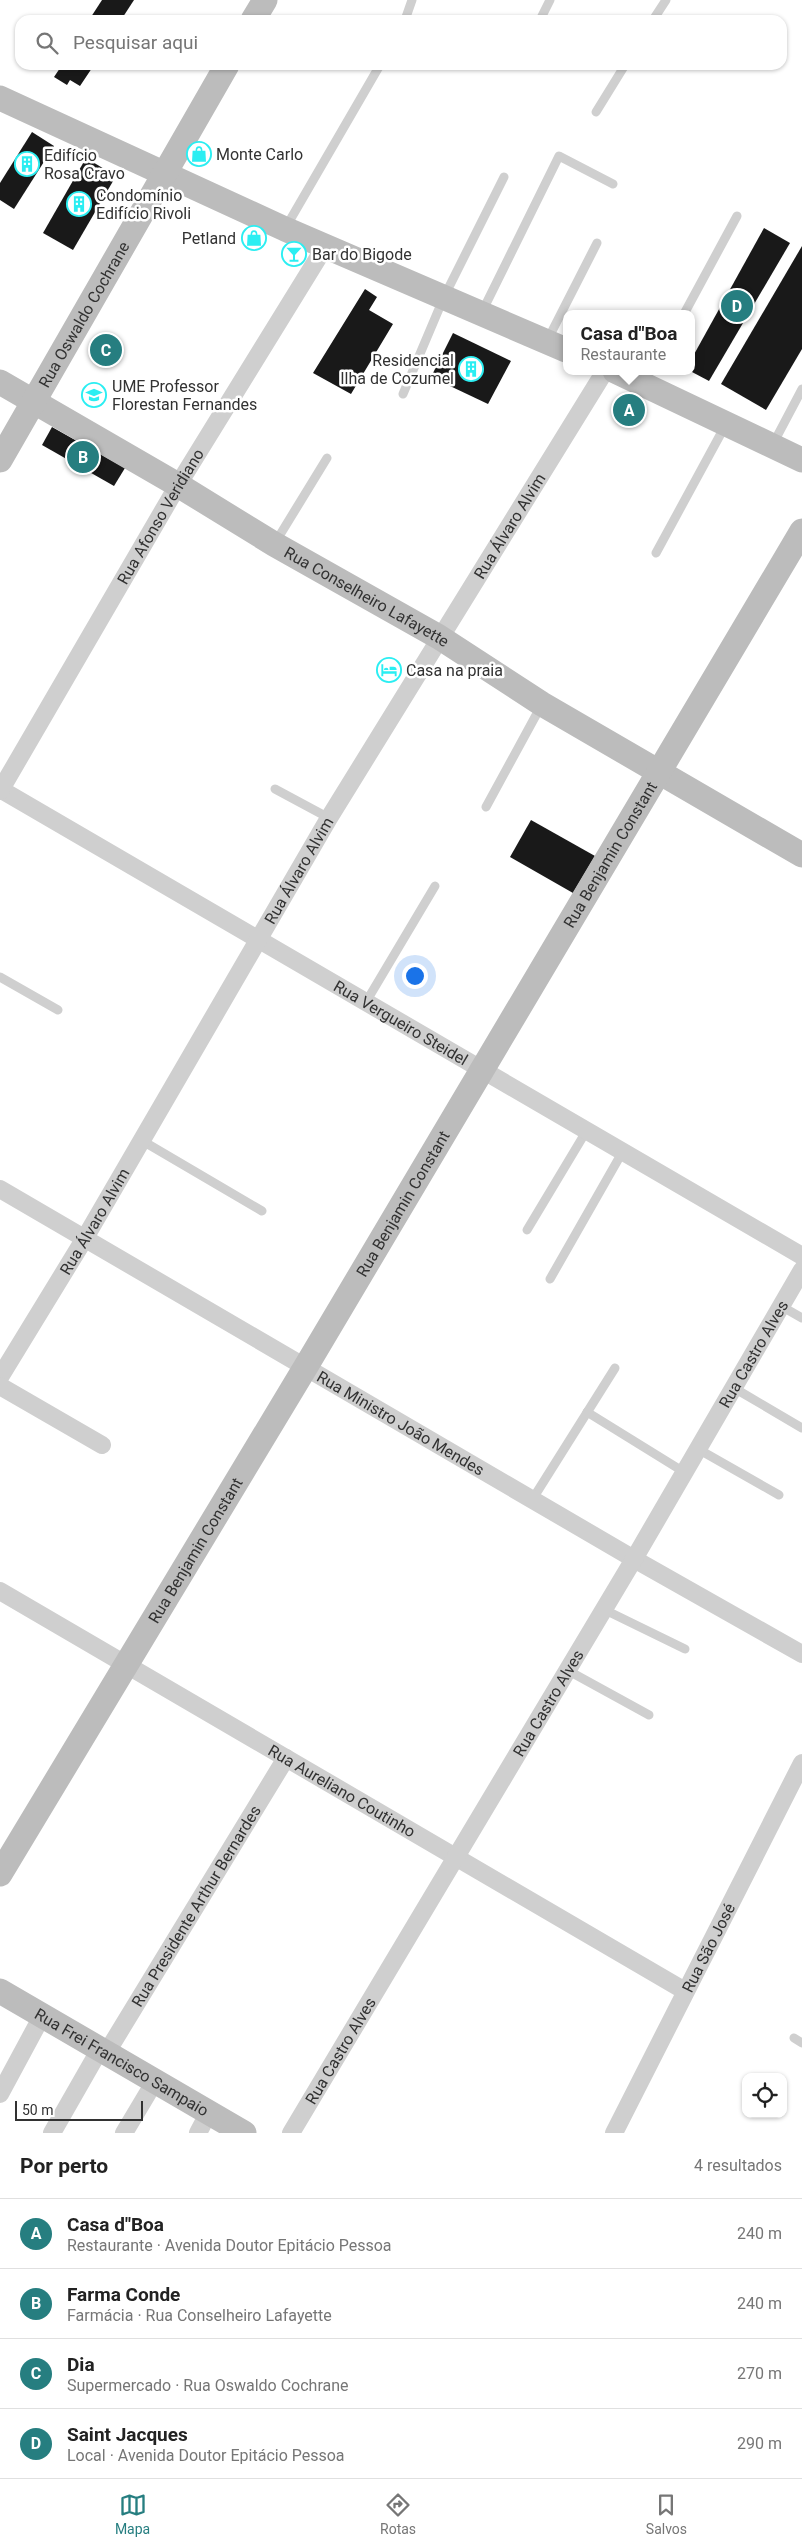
<!DOCTYPE html>
<html lang="pt">
<head>
<meta charset="utf-8">
<style>
	body { margin:0; font-family:Roboto,sans-serif; background:#f2f2f2; color:#222 }
	.controls { position:absolute; right:15px; bottom:15px; display:grid; overflow:hidden; border-radius:10px; box-shadow:0 1px 4px #0004 }
	.controls button { width:45px; height:45px; display:grid; place-items:center; padding:0; border:0; border-bottom:1px solid #e0e0e0; background:#fff; color:#222; font:25px sans-serif }
	.scale { position:absolute; left:15px; bottom:12px; width:128px; box-sizing:border-box; padding-left:5px; border:2px solid #323232; border-top:0; font-size:14px; line-height:18px; white-space:nowrap; color:#323232; -webkit-text-stroke:4px #fff; paint-order:stroke }
	.you { position:absolute; left:414px; top:975px; width:18px; height:18px; margin:-12px; border:4px solid #fff; border-radius:50%; background:#1a73e8; box-shadow:0 0 0 8px #1a73e833 }
	.badge { display:grid; place-items:center; width:32px; height:32px; border-radius:50%; background:#267e80; color:#fff; font-size:16px; font-weight:700 }
	.pin { position:absolute; translate:-50% -50%; border:2px solid #fff; box-shadow:0 1px 5px #0006 }
	.popup { position:absolute; left:563px; top:310px; width:132px; height:65px; box-sizing:border-box; display:grid; place-content:center; border-radius:10px; background:#fff; filter:drop-shadow(0 1px 4px #0005); font-size:16px; white-space:nowrap; color:#767676 }
	.popup b { font-size:19px; color:#222 }
	.popup::after { content:''; position:absolute; left:50%; top:100%; margin-left:-10px; border:10px solid transparent; border-top-color:#fff }
	.list { margin:0; padding:0; list-style:none }
	h2 { display:flex; justify-content:space-between; align-items:center; height:65px; margin:0; padding:0 20px; font-size:21px }
	h2 small { font-size:16px; font-weight:400; color:#767676 }
	.list li { display:grid; grid-template-columns:32px 1fr auto; gap:15px; align-items:center; box-sizing:border-box; height:70px; padding:0 20px; border-top:1px solid #e0e0e0 }
	.list b { display:block; font-size:19px; white-space:nowrap }
	.list p { margin:0; font-size:16px; white-space:nowrap; color:#767676 }
	.list em { font-size:16px; font-style:normal; color:#767676 }
	.icon { flex:none; width:28px; height:28px; fill:none; stroke:currentColor; stroke-width:2; stroke-linecap:round; stroke-linejoin:round }
	.map { position:relative; flex:none; width:802px; height:2133px; overflow:hidden }
	.search { position:absolute; background:#fff; box-shadow:0 1px 4px #0004; left:15px; right:15px; top:15px; height:55px; display:flex; align-items:center; gap:12px; box-sizing:border-box; padding:0 18px; border-radius:15px; color:#767676; font-size:19px }
	.sheet { height:345px; background:#fff }
	nav { display:flex; justify-content:space-around; align-items:center; box-sizing:border-box; height:70px; border-top:1px solid #e0e0e0; background:#fff; font-size:14px; color:#767676 }
	nav a { display:grid; justify-items:center; gap:2px }
	nav .on { color:#267e80 }
	.map>svg:first-child { display:block }
</style>
</head>
<body>
<div class="map">
<svg width="802" height="2133" viewBox="0 0 802 2133">
	<rect width="100%" height="100%" fill="#fff"/>
	<!-- building -->
	<g fill="#191919">
		<path d="M 102,0 L 134,0 L 121,20 L 89,20 Z"/>
		<path d="M 62,65 L 94,65 L 80,86 L 70,80 L 67,85 L 54,77 Z"/>
		<path d="M 32,132 L 54,146 L 14,209 L 0,200 L 0,183 Z"/>
		<path d="M 86,158 L 116,176 L 73,250 L 43,233 Z"/>
		<path d="M 764,228 L 790,243 L 709,381 L 692,372 L 692,358 Z"/>
		<path d="M 802,246 L 802,349 L 766,410 L 721,384 Z"/>
		<path d="M 365,289 L 377,297 L 369,310 L 393,324 L 351,394 L 313,373 Z"/>
		<path d="M 453,333 L 511,361 L 488,404 L 431,377 Z"/>
		<path d="M 52,427 L 125,468 L 114,486 L 42,445 Z"/>
		<path d="M 531,820 L 595,856 L 573,893 L 510,857 Z"/>
	</g>
	<g fill="none" stroke-linecap="round" stroke-linejoin="round">
		<!-- lane -->
		<g stroke="#cfcfcf" stroke-width="9">
			<path d="M 405,20 L 412,0"/>
			<path d="M 540,20 L 550,0"/>
			<path d="M 653,20 L 666,0"/>
			<path d="M 596,112 L 625,65"/>
			<path d="M 286,227 L 380,65"/>
			<path d="M 482,312 L 559,156 L 613,184"/>
			<path d="M 684,314 L 737,216"/>
			<path d="M 547,341 L 597,243"/>
			<path d="M 403,394 L 444,297 L 504,177"/>
			<path d="M 773,444 L 802,389"/>
			<path d="M 275,543 L 327,458"/>
			<path d="M 656,553 L 725,426"/>
			<path d="M 275,789 L 329,818"/>
			<path d="M 486,807 L 541,706"/>
			<path d="M 0,977 L 58,1010"/>
			<path d="M 366,1002 L 435,886"/>
			<path d="M 141,1140 L 262,1211"/>
			<path d="M 527,1230 L 587,1130"/>
			<path d="M 550,1279 L 623,1151"/>
			<path d="M 781,1306 L 802,1318"/>
			<path d="M 734,1388 L 802,1428"/>
			<path d="M 587,1412 L 684,1472"/>
			<path d="M 698,1449 L 779,1495"/>
			<path d="M 532,1500 L 615,1368"/>
			<path d="M 603,1609 L 685,1649"/>
			<path d="M 567,1670 L 649,1715"/>
			<path d="M 794,2038 L 802,2043"/>
		</g>
		<!-- street -->
		<g stroke="#cfcfcf" stroke-width="18">
			<path id="s1" d="M 0,789 L 802,1256"/>
			<path id="s2" d="M 0,791 L 178,485 L 326,245"/>
			<path id="s3" d="M 0,1189 L 634,1559 L 802,1654"/>
			<path id="s4" d="M 0,1377 L 85,1238 L 329,818 L 605,371"/>
			<path d="M 0,1386 L 102,1445"/>
			<path id="s5" d="M 0,1591 L 685,1991"/>
			<path id="s6" d="M 107,2052 L 286,1758"/>
			<path d="M 0,2094 L 42,2016"/>
			<path d="M 52,2133 L 100,2049"/>
			<path d="M 124,2133 L 155,2081"/>
			<path d="M 198,2133 L 209,2112"/>
			<path id="s7" d="M 291,2133 L 634,1559 L 802,1270"/>
			<path id="s8" d="M 614,2133 L 802,1763"/>
		</g>
		<!-- secondary -->
		<g stroke="#bcbcbc" stroke-width="25">
			<path d="M 253,20 L 265,0"/>
			<path d="M 0,98 L 285,229 L 566,350"/>
			<path d="M 615,371 L 802,460"/>
			<path id="s9" d="M 0,382 L 178,485 L 274,544 L 439,637 L 542,704 L 802,855"/>
			<path id="s10" d="M 0,460 L 227,65"/>
			<path id="s11" d="M 0,1874 L 305,1368 L 802,531"/>
			<path id="s12" d="M 0,1991 L 244,2133"/>
		</g>
	</g>
	<!-- icons -->
	<defs>
		<symbol id="shop-ring" viewBox="-11 -11 22 22"><circle r="9.5" fill="#fff" stroke="#2beef2" stroke-width="1.5"/><path d="M-5-2.5h2.3a2.7 3.5 0 0 1 5.4 0H5L5.5 6h-11ZM-1.5-2.5h3a1.5 2.3 0 0 0-3 0Z" fill="#2beef2"/></symbol>
		<symbol id="building-ring" viewBox="-11 -11 22 22"><circle r="9.5" fill="#fff" stroke="#2beef2" stroke-width="1.5"/><path d="M-4-6H4V6H1V3H-1V6H-4ZM-2.5-4.3h1.7v1.8h-1.7ZM.8-4.3h1.7v1.8H.8ZM-2.5-1h1.7V.8h-1.7ZM.8-1h1.7V.8H.8Z" fill="#2beef2"/></symbol>
		<symbol id="bar-ring" viewBox="-11 -11 22 22"><circle r="9.5" fill="#fff" stroke="#2beef2" stroke-width="1.5"/><path d="M-6-5H6L.8 .8V4.5H3.5V6h-7V4.5H-.8V.8Z" fill="#2beef2"/></symbol>
		<symbol id="school-ring" viewBox="-11 -11 22 22"><circle r="9.5" fill="#fff" stroke="#2beef2" stroke-width="1.5"/><path d="M0-5L7-2L0 1L-7-2ZM-4 1L0 2.5L4 1V4Q0 6-4 4Z" fill="#2beef2"/></symbol>
		<symbol id="hotel-ring" viewBox="-11 -11 22 22"><circle r="9.5" fill="#fff" stroke="#2beef2" stroke-width="1.5"/><path d="M-6-4.5h1.5V1H6V5H4.5V3h-9V5H-6ZM-4 0a1.8 1.8 0 1 1 3.6 0ZM.5 0V-2.5h3Q6-2.5 6 0Z" fill="#2beef2"/></symbol>
	</defs>
	<g fill-rule="evenodd">
		<use href="#shop-ring" x="185" y="140" width="28" height="28"/>
		<use href="#building-ring" x="13" y="150" width="28" height="28"/>
		<use href="#building-ring" x="65" y="190" width="28" height="28"/>
		<use href="#shop-ring" x="240" y="224" width="28" height="28"/>
		<use href="#bar-ring" x="280" y="240" width="28" height="28"/>
		<use href="#building-ring" x="457" y="355" width="28" height="28"/>
		<use href="#school-ring" x="80" y="381" width="28" height="28"/>
		<use href="#hotel-ring" x="375" y="656" width="28" height="28"/>
	</g>
	<g text-anchor="middle" stroke-width="5" stroke-linejoin="round" paint-order="stroke">
		<!-- poi labels -->
		<g font-size="16" fill="#323232" stroke="#fff" text-anchor="start">
			<text x="216" y="160">Monte Carlo</text>
			<text x="44" y="161">Edifício<tspan x="44" dy="18">Rosa Cravo</tspan></text>
			<text x="96" y="201">Condomínio<tspan x="96" dy="18">Edifício Rivoli</tspan></text>
			<text x="236" y="244" text-anchor="end">Petland</text>
			<text x="312" y="260">Bar do Bigode</text>
			<text x="454" y="366" text-anchor="end">Residencial<tspan x="454" dy="18">Ilha de Cozumel</tspan></text>
			<text x="112" y="392">UME Professor<tspan x="112" dy="18">Florestan Fernandes</tspan></text>
			<text x="406" y="676">Casa na praia</text>
		</g>
		<!-- street labels -->
		<g font-size="16" fill="#323232" stroke="#fff">
			<text dy="6" stroke="none"><textPath href="#s10" startOffset="168">Rua Oswaldo Cochrane</textPath></text>
			<text dy="6" stroke="none"><textPath href="#s2" startOffset="318">Rua Afonso Veridiano</textPath></text>
			<text dy="6" stroke="none"><textPath href="#s4" startOffset="992">Rua Álvaro Alvim</textPath></text>
			<text dy="6" stroke="none"><textPath href="#s9" startOffset="425">Rua Conselheiro Lafayette</textPath></text>
			<text dy="6" stroke="none"><textPath href="#s11" startOffset="1188">Rua Benjamin Constant</textPath></text>
			<text dy="6" stroke="none"><textPath href="#s4" startOffset="588">Rua Álvaro Alvim</textPath></text>
			<text dy="6" stroke="none"><textPath href="#s1" startOffset="464">Rua Vergueiro Steidel</textPath></text>
			<text dy="6" stroke="none"><textPath href="#s11" startOffset="782">Rua Benjamin Constant</textPath></text>
			<text dy="6" stroke="none"><textPath href="#s4" startOffset="182">Rua Álvaro Alvim</textPath></text>
			<text dy="6" stroke="none"><textPath href="#s7" startOffset="906">Rua Castro Alves</textPath></text>
			<text dy="6" stroke="none"><textPath href="#s3" startOffset="464">Rua Ministro João Mendes</textPath></text>
			<text dy="6" stroke="none"><textPath href="#s11" startOffset="378">Rua Benjamin Constant</textPath></text>
			<text dy="6" stroke="none"><textPath href="#s7" startOffset="501">Rua Castro Alves</textPath></text>
			<text dy="6" stroke="none"><textPath href="#s5" startOffset="396">Rua Aureliano Coutinho</textPath></text>
			<text dy="6" stroke="none"><textPath href="#s6" startOffset="171">Rua Presidente Arthur Bernardes</textPath></text>
			<text dy="6" stroke="none"><textPath href="#s8" startOffset="208">Rua São José</textPath></text>
			<text dy="6" stroke="none"><textPath href="#s7" startOffset="96">Rua Castro Alves</textPath></text>
			<text dy="6" stroke="none"><textPath href="#s12" startOffset="141">Rua Frei Francisco Sampaio</textPath></text>
		</g>
	</g>
</svg>
<div class="controls">
<button><svg class="icon" aria-label="locate" viewBox="0 0 24 24"><circle cx="12" cy="12" r="6"/><path d="M12 2v4M12 18v4M2 12h4M18 12h4"/></svg></button>
</div>
<div class="scale">50 m</div>
<div class="you"></div>
<div class="pin badge" style="left:629px;top:410px">A</div>
<div class="popup"><b>Casa d&quot;Boa</b>Restaurante</div>
<div class="pin badge" style="left:83px;top:457px">B</div>
<div class="pin badge" style="left:106px;top:350px">C</div>
<div class="pin badge" style="left:737px;top:306px">D</div>
<div class="search"><svg class="icon" aria-label="search" viewBox="0 0 24 24"><circle cx="10" cy="10" r="6"/><path d="M15 15l6 6"/></svg>Pesquisar aqui</div>
</div>
<section class="sheet">
<h2>Por perto<small>4 resultados</small></h2>
<ul class="list">
<li><span class="badge">A</span><div><b>Casa d&quot;Boa</b><p>Restaurante · Avenida Doutor Epitácio Pessoa</p></div><em>240 m</em></li>
<li><span class="badge">B</span><div><b>Farma Conde</b><p>Farmácia · Rua Conselheiro Lafayette</p></div><em>240 m</em></li>
<li><span class="badge">C</span><div><b>Dia</b><p>Supermercado · Rua Oswaldo Cochrane</p></div><em>270 m</em></li>
<li><span class="badge">D</span><div><b>Saint Jacques</b><p>Local · Avenida Doutor Epitácio Pessoa</p></div><em>290 m</em></li>
</ul>
</section>
<nav>
<a class="on"><svg class="icon" aria-label="map" viewBox="0 0 24 24"><path d="M3 6l6-2 6 2 6-2v14l-6 2-6-2-6 2zM9 4v14M15 6v14"/></svg>Mapa</a>
<a><svg class="icon" aria-label="directions" viewBox="0 0 24 24"><path d="M12 3l9 9-9 9-9-9zM9 14v-3h6M13 9l2 2-2 2"/></svg>Rotas</a>
<a><svg class="icon" aria-label="saved" viewBox="0 0 24 24"><path d="M7 4h10v16l-5-4-5 4z"/></svg>Salvos</a>
</nav>
</body>
</html>
